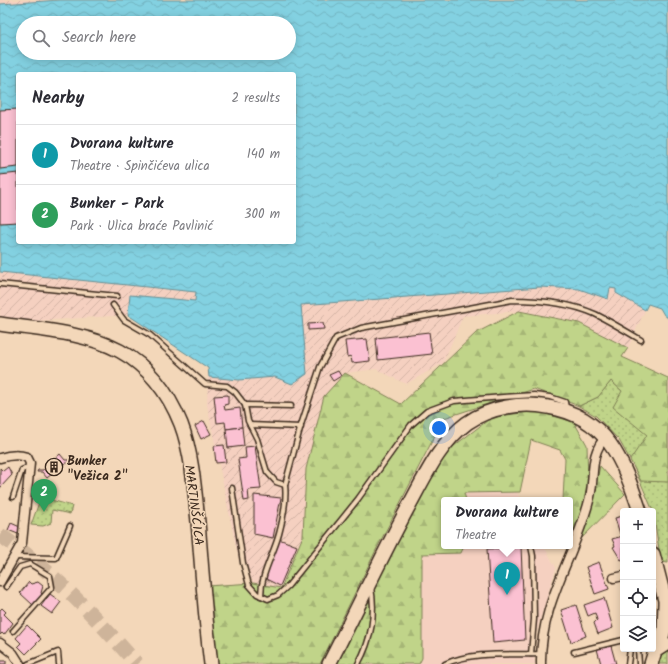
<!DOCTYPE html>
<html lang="en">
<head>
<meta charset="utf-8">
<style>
	body { margin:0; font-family:Kalam,sans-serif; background:#f7f7f7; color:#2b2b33 }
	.controls { position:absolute; right:12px; bottom:12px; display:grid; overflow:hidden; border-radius:4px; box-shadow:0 2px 10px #0003 }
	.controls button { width:36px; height:36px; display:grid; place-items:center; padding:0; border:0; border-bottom:1px solid #e1e1e2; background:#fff; color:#2b2b33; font:20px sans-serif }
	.you { position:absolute; left:439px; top:428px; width:14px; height:14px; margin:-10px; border:3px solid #fff; border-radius:50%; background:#1a73e8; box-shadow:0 0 0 6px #1a73e833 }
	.badge { display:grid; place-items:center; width:26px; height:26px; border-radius:50%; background:#3b2a1e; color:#fff; font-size:13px; font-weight:700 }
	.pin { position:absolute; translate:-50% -33px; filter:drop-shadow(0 1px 2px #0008) }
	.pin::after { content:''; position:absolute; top:21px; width:14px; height:12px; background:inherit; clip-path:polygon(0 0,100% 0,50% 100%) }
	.popup { position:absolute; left:441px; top:497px; width:132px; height:52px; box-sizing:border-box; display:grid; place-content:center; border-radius:4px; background:#fff; filter:drop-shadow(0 1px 3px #0005); font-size:13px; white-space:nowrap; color:#7c7c81 }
	.popup b { font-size:15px; color:#2b2b33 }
	.popup::after { content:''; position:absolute; left:50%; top:100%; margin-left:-8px; border:8px solid transparent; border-top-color:#fff }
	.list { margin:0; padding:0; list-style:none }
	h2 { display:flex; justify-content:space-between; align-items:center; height:52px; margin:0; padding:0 16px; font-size:17px }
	h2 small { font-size:13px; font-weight:400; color:#7c7c81 }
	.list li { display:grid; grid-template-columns:26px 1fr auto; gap:12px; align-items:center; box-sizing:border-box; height:60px; padding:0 16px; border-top:1px solid #e1e1e2 }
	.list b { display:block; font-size:15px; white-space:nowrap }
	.list p { margin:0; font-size:13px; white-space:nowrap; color:#7c7c81 }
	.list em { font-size:13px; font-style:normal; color:#7c7c81 }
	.icon { flex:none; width:22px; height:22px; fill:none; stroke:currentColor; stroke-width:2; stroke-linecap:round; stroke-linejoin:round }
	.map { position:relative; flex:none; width:668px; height:664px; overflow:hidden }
	.search { position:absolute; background:#fff; box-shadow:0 2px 10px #0003; left:16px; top:16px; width:280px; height:44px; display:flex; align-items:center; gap:10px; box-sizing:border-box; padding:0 14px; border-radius:22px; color:#7c7c81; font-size:15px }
	.panel { position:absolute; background:#fff; box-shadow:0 2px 10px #0003; left:16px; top:72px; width:280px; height:172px; border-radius:4px }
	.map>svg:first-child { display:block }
</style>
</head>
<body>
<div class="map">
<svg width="668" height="664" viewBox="0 0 668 664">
	<defs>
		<pattern id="industrial-furrows" width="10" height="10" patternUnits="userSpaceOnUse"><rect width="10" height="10" fill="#f5d0c0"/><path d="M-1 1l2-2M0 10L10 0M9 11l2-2" fill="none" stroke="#d3b3a5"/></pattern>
		<pattern id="grass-dots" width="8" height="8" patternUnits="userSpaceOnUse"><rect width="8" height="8" fill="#c0d489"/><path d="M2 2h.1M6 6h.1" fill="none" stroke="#a6b676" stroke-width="1.8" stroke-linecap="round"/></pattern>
		<pattern id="forest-firs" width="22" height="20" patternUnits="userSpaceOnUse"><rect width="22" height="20" fill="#c0d489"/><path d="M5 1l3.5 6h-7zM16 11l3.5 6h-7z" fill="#a6b676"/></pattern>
		<pattern id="water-waves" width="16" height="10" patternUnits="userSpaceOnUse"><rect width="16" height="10" fill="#83d1e1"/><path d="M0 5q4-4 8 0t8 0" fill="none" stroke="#72b4c1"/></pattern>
	</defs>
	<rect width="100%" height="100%" fill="#f3d7b9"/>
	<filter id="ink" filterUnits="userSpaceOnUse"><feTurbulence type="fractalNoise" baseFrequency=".025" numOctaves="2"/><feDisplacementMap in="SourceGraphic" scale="8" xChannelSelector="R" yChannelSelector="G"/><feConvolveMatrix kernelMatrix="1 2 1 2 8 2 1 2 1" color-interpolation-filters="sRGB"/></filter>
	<g filter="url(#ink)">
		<!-- built -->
		<g fill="#f5d0c0">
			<path d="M 517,492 L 521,500 L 466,500 L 463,493 Z"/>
			<path d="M 464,546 L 544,546 L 556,568 L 533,643 L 535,664 L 419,664 L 422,658 L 422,554 L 461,553 Z"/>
		</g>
		<!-- industrial -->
		<g fill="url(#industrial-furrows)">
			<path d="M 0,0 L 60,0 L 0,4 Z"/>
			<path d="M 0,272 L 196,292 L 195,301 L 130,295 L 128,315 L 19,322 L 0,318 Z"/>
			<path d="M 540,287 L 579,289 L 608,299 L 610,288 L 616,289 L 616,293 L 645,310 L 628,348 L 579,323 L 519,311 L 463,316 L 443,363 L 406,384 L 376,369 L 345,373 L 306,469 L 303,536 L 281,588 L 261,586 L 253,583 L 246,564 L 240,563 L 235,542 L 207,405 L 208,368 L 275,377 L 292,384 L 301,305 Z"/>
		</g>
		<!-- grass -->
		<g fill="url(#grass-dots)" stroke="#7e7f54">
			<path d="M 611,381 L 668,433 L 668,563 L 661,562 L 653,511 L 633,465 L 619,440 L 596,416 L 579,406 L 598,397 Z"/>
			<path d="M 41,497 L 72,506 L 70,514 L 52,510 L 51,523 L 43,526 L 31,525 Z"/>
			<path d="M 668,646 L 668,664 L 654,664 L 655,655 Z"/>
		</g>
		<!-- forest -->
		<g fill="url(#forest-firs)" stroke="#7e7f54">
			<path d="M 519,311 L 579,323 L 628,348 L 622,357 L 668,378 L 668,482 L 641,481 L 630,460 L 647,435 L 613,407 L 622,391 L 611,381 L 598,397 L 579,406 L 534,389 L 444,418 L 379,544 L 320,664 L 217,664 L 207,586 L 253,583 L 281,588 L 303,536 L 306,469 L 324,396 L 345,373 L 401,404 L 476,333 Z"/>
			<path d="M 536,411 L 574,422 L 587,445 L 588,484 L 579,523 L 570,534 L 570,500 L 563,500 L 565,459 L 560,450 L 531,440 L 520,492 L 464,493 L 466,500 L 444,500 L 444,546 L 464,546 L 461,553 L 422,554 L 422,658 L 419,664 L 336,664 L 406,521 L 446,452 L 492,417 Z"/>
			<path d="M 600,466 L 625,494 L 578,542 L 591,506 Z"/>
		</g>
		<!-- water -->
		<path fill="url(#water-waves)" stroke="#668e93" fill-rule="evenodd" d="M 60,0 L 668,0 L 668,318 L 664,315 L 660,308 L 648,304 L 645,310 L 616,293 L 616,289 L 610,288 L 608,299 L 579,289 L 540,287 L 301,305 L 307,374 L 292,384 L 275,377 L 239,380 L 209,377 L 208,368 L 128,315 L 130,295 L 195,301 L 196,292 L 0,272 L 0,4 ZM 23,23 L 289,23 L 289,53 L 23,53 ZM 18,74 L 294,74 L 294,242 L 18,242 Z"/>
		<!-- building -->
		<g fill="#fbc1d2" stroke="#3b2a1e">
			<path d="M 18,109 L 18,167 L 0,169 L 0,110 Z"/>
			<path d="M 18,173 L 18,222 L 0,223 L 0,175 Z"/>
			<path d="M 323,323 L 324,329 L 308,330 L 308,324 Z"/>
			<path d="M 429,332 L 432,354 L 378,360 L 376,338 Z"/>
			<path d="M 367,339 L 370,361 L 352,363 L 351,356 L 347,357 L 345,341 Z"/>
			<path d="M 338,371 L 341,376 L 333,381 L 329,375 Z"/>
			<path d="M 228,395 L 228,404 L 224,405 L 225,410 L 240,408 L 242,427 L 226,429 L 225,422 L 217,423 L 214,396 Z"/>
			<path d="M 204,421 L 211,434 L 201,439 L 195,426 Z"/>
			<path d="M 242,427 L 244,446 L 228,448 L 226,429 Z"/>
			<path d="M 224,445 L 226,462 L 216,463 L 214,446 Z"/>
			<path d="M 255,446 L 261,489 L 248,490 L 249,500 L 244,501 L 238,459 L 246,458 L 245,447 Z"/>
			<path d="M 60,454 L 65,460 L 69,460 L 70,463 L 65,463 L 47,478 L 42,472 L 37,472 L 38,470 L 43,470 Z"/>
			<path d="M 8,467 L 12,475 L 0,488 L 0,468 L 3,471 Z"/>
			<path d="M 254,495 L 281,498 L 273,538 L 254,534 Z"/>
			<path d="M 623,516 L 623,533 L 620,534 L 615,518 Z"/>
			<path d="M 11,523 L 20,527 L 18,534 L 8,530 Z"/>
			<path d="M 623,536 L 623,559 L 621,560 L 613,547 L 615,546 L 612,539 Z"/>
			<path d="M 279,539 L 297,546 L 280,586 L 264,578 Z"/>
			<path d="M 521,547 L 525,640 L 493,643 L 487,549 Z"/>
			<path d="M 599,562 L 609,589 L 595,594 L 586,567 Z"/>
			<path d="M 29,582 L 31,584 L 38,582 L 43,586 L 41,593 L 43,595 L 33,605 L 20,593 Z"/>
			<path d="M 50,594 L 61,602 L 52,614 L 41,606 Z"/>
			<path d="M 604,598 L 613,628 L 598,634 L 594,623 L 597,620 L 595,613 L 588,616 L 584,605 Z"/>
			<path d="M 576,605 L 586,636 L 571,642 L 561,610 Z"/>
			<path d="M 2,608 L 6,612 L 4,614 L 13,623 L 4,635 L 2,633 L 0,635 L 0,610 Z"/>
			<path d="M 27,625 L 41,639 L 26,654 L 18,646 L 21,643 L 16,638 Z"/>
			<path d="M 611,646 L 616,664 L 601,664 L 597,649 Z"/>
			<rect x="0" y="661" width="6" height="3"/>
		</g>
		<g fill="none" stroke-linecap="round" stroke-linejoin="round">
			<!-- highway-tunnel -->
			<path stroke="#ceb49a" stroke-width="15" stroke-dasharray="15 8" stroke-linecap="butt" d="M 0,535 C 54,572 94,616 137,664"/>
			<defs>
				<g id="lane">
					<path d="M 0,284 L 117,296"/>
					<path d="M 113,305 L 124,320 L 150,335 L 205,384 L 227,386 L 235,392 L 245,405 L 248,421 L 257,439 L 267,472 L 276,482 L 285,485"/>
					<path d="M 245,405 L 291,406"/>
					<path d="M 250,425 L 301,427"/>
					<path d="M 232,488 L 243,563 L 249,585 L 257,594 L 268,599 L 278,595 L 288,586 L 358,499 L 411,425 L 427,411 L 454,401 L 503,397 L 534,395 L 550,397 L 565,402 L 566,408"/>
					<path d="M 13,497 L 22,470 L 29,467"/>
					<path d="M 531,546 L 533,556 L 534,619 L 531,654"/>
					<path d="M 14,557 L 56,558 L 70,526"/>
					<path d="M 6,587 L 20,567 L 30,564 L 50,576 L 52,587 L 13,631"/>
					<path d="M 261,596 C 261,573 273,556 279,534 C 283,519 287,501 285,485 L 301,425 L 320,367 L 336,338 L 361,328 L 512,300 C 539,300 570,303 595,314 C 611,322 626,331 641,340"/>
					<path d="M 638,649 L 639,664"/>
					<path d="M 574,652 L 623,640"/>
					<path d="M 28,664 L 58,652 L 59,664"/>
					<path d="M 358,664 C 372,639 376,615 371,587"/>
					<path d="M 445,664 C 473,651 510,655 541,654"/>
					<path d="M 628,664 L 630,649"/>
				</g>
				<g id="street">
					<path d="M 0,458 C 9,455 18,454 27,457 L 30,463 L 22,543 L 0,582"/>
					<path d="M 614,578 L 623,576"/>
					<path d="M 0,643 L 13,653 L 20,664"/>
					<path d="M 541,664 C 540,602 576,555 590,497 C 595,477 589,453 606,437"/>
				</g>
				<g id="primary">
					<path d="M 0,324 C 40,330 84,332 120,351 C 149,367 169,394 181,424 C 192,453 195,492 198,522 C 202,570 205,617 211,664"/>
					<path d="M 653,554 L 668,612"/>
					<path d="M 659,647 L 664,630 L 665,603"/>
					<path d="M 329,664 C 357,610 382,555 411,502 C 426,474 441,442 467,423 C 490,407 521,402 548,407 C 607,416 623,461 640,511"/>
					<path d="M 651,664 L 655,651 L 666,644"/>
				</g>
			</defs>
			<!-- lane casing -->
			<use href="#lane" stroke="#3b2a1e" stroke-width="7"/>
			<!-- street casing -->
			<use href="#street" stroke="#3b2a1e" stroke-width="11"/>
			<!-- primary casing -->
			<use href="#primary" stroke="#3b2a1e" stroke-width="16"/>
			<!-- lane -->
			<use href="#lane" stroke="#f3d7b9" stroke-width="4"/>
			<!-- street -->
			<use href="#street" stroke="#f3d7b9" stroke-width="8"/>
			<!-- primary -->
			<use href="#primary" stroke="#f3d7b9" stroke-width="13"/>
		</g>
	</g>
	<!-- icons -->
	<defs>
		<symbol id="building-ring" viewBox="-11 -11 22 22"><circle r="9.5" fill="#f3d7b9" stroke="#3b2a1e" stroke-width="1.5"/><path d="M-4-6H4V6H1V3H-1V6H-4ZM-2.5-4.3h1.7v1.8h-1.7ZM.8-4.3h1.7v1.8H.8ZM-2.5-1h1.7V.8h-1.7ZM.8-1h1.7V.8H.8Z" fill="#3b2a1e"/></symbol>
	</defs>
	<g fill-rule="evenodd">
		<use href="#building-ring" x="44" y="457" width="20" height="20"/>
	</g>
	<g text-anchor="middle" stroke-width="3" stroke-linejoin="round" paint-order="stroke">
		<!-- poi labels -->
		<g font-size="13" font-weight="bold" fill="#3b2a1e" stroke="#f3d7b9" text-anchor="start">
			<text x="67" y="465">Bunker<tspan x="67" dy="15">"Vežica 2"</tspan></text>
		</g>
		<!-- street labels -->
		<g font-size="13" fill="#3b2a1e" stroke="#f3d7b9">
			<text transform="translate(195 505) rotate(83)" y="5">MARTINŠĆICA</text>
		</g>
	</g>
</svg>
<div class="controls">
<button>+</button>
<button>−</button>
<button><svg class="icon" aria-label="locate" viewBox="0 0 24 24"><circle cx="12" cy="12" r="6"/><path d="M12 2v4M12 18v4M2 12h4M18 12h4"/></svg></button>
<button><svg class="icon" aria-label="layers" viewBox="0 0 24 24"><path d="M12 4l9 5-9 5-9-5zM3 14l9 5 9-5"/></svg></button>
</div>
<div class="you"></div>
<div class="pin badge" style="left:507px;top:595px;background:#0f9aa8">1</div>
<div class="popup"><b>Dvorana kulture</b>Theatre</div>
<div class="pin badge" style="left:44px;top:512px;background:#2e9e5b">2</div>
<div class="search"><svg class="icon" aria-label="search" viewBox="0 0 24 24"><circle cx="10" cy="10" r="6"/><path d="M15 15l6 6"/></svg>Search here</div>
<section class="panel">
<h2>Nearby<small>2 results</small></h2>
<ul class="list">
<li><span class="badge" style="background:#0f9aa8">1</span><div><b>Dvorana kulture</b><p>Theatre · Spinčićeva ulica</p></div><em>140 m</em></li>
<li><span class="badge" style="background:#2e9e5b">2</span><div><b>Bunker - Park</b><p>Park · Ulica braće Pavlinić</p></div><em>300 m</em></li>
</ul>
</section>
</div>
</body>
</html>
